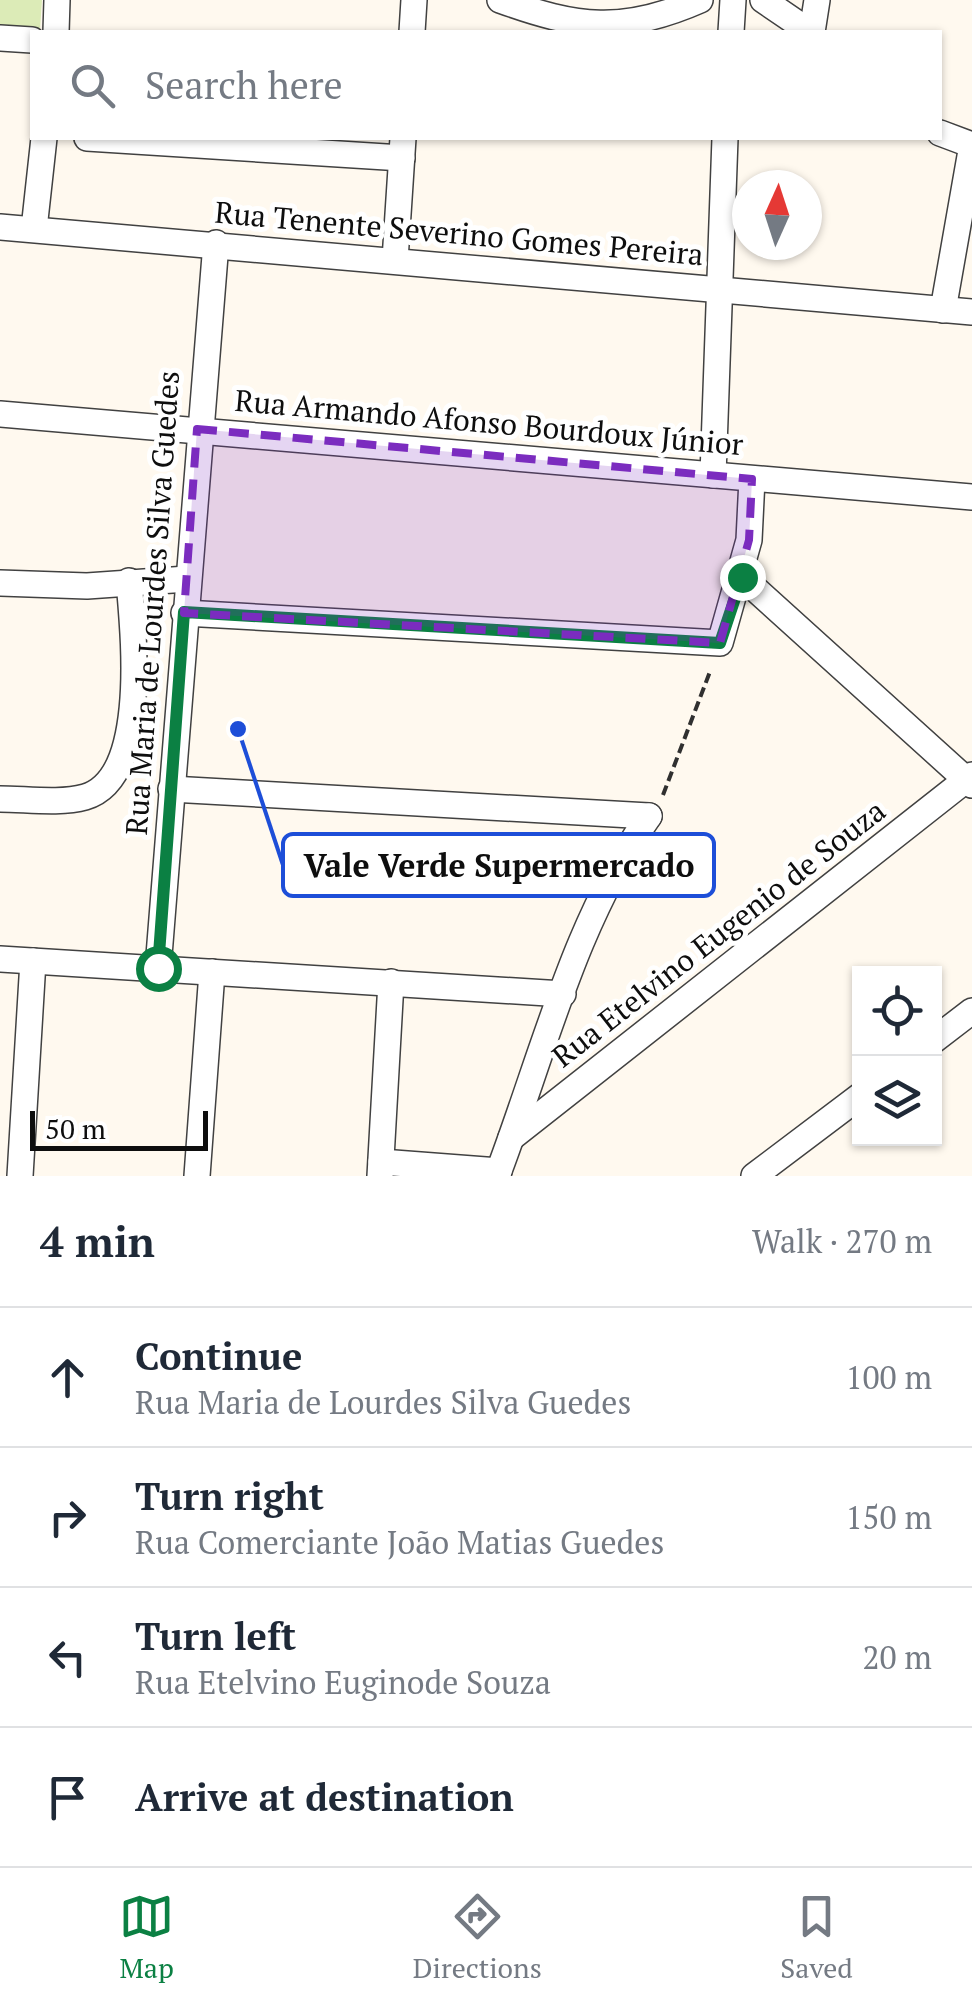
<!DOCTYPE html>
<html lang="en">
<head>
<meta charset="utf-8">
<style>
	body { margin:0; font-family:"PT Serif",serif; background:#f6f6f7; color:#1f2937 }
	.controls { position:absolute; right:30px; bottom:30px; display:grid; overflow:hidden; border-radius:0px; box-shadow:0 2px 8px #0004 }
	.controls button { width:90px; height:90px; display:grid; place-items:center; padding:0; border:0; border-bottom:2px solid #e0e1e3; background:#fff; color:#1f2937; font:50px sans-serif }
	.compass { position:absolute; left:732px; top:170px; width:90px; height:90px; border-radius:50%; background:#fff; box-shadow:0 2px 8px #0004; rotate:3deg }
	.scale { position:absolute; left:30px; bottom:25px; width:178px; box-sizing:border-box; padding-left:10px; border:5px solid #0e0e0e; border-top:0; font-size:28px; line-height:35px; white-space:nowrap; color:#0e0e0e; -webkit-text-stroke:8px #fff; paint-order:stroke }
	.stop { position:absolute; width:30px; height:30px; margin:-22px; border:8px solid #0b8043; border-radius:50%; background:#fff }
	.stop.end { background:#0b8043; border-color:#fff; box-shadow:0 2px 10px #0008 }
	.list { margin:0; padding:0; list-style:none }
	h2 { display:flex; justify-content:space-between; align-items:center; height:130px; margin:0; padding:0 40px; font-size:42px }
	h2 small { font-size:32px; font-weight:400; color:#747a83 }
	.list li { display:grid; grid-template-columns:65px 1fr auto; gap:30px; align-items:center; box-sizing:border-box; height:140px; padding:0 40px; border-top:2px solid #e0e1e3 }
	.list b { display:block; font-size:38px; white-space:nowrap }
	.list p { margin:0; font-size:32px; white-space:nowrap; color:#747a83 }
	.list em { font-size:32px; font-style:normal; color:#747a83 }
	.icon { flex:none; width:55px; height:55px; fill:none; stroke:currentColor; stroke-width:2; stroke-linecap:round; stroke-linejoin:round }
	.map { position:relative; flex:none; width:972px; height:1176px; overflow:hidden }
	.search { position:absolute; background:#fff; box-shadow:0 2px 8px #0004; left:30px; right:30px; top:30px; height:110px; display:flex; align-items:center; gap:25px; box-sizing:border-box; padding:0 35px; border-radius:0px; color:#747a83; font-size:38px }
	.sheet { height:690px; background:#fff }
	nav { display:flex; justify-content:space-around; align-items:center; box-sizing:border-box; height:140px; border-top:2px solid #e0e1e3; background:#fff; font-size:28px; color:#747a83 }
	nav a { display:grid; justify-items:center; gap:5px }
	nav .on { color:#0b8043 }
	.map>svg:first-child { display:block }
</style>
</head>
<body>
<div class="map">
<svg width="972" height="1176" viewBox="0 0 972 1176">
	<rect width="100%" height="100%" fill="#fff9ef"/>
	<!-- green -->
	<path fill="#dcebb7" d="M 0,0 L 42,0 L 40,30 L 0,27 Z"/>
	<g fill="none" stroke-linecap="round" stroke-linejoin="round">
		<defs>
			<g id="minor">
				<path d="M 500,0 C 577,28 623,34 700,0"/>
				<path d="M 763,0 L 810,32"/>
				<path d="M 56,32 L 57,0"/>
				<path d="M 412,32 L 414,0"/>
				<path d="M 731,32 L 733,0"/>
				<path d="M 812,32 L 817,0"/>
				<path d="M 0,38 L 32,40"/>
				<path d="M 940,133 L 972,145 L 943,310"/>
				<path d="M 87,138 L 402,158"/>
				<path d="M 0,227 L 972,312"/>
				<path d="M 34,229 L 44,138"/>
				<path d="M 395,260 L 403,138"/>
				<path d="M 0,414 L 972,497"/>
				<path d="M 713,475 L 725,138"/>
				<path d="M 742,577 L 972,785"/>
				<path d="M 0,583 L 87,586 L 187,579"/>
				<path d="M 184,613 L 720,643 L 749,540 L 752,479"/>
				<path d="M 171,789 L 649,816"/>
				<path d="M 0,799 C 26,799 60,804 85,797 C 150,778 133,630 129,581"/>
				<path d="M 0,959 L 563,994"/>
				<path d="M 158,968 L 216,243"/>
				<path d="M 934,1040 L 972,1011"/>
				<path d="M 511,1138 L 972,775"/>
				<path d="M 381,1162 L 499,1171"/>
				<path d="M 20,1176 L 33,961"/>
				<path d="M 197,1176 L 212,972"/>
				<path d="M 380,1176 L 391,982"/>
				<path d="M 497,1176 C 543,1055 574,923 649,816"/>
				<path d="M 754,1176 L 860,1096"/>
			</g>
		</defs>
		<!-- minor casing -->
		<use href="#minor" stroke="#414141" stroke-width="28"/>
		<!-- path -->
		<path stroke="#303030" stroke-width="4" stroke-dasharray="10 5" stroke-linecap="butt" d="M 663,795 L 711,669"/>
		<!-- minor -->
		<use href="#minor" stroke="#fff" stroke-width="25"/>
	</g>
	<g fill="none" stroke-linecap="round" stroke-linejoin="round">
		<!-- route -->
		<path stroke="#0b8043" stroke-width="12" d="M 158,968 L 184,612 L 720,643 L 742,577"/>
	</g>
	<!-- marked area -->
	<path fill="#7b2cbf" fill-opacity="0.2" stroke="#7b2cbf" stroke-width="8" stroke-dasharray="20 12" stroke-linejoin="round" d="M 197,429 L 752,479 L 749,540 L 720,643 L 184,613 Z"/>
	<g text-anchor="middle" stroke-width="10" stroke-linejoin="round" paint-order="stroke">
		<!-- street labels -->
		<g font-size="30" fill="#0e0e0e" stroke="#fff">
			<text transform="translate(459 234) rotate(5)" y="10">Rua Tenente Severino Gomes Pereira</text>
			<text transform="translate(489 423) rotate(5)" y="10">Rua Armando Afonso Bourdoux Júnior</text>
			<text transform="translate(153 603) rotate(-86)" y="10">Rua Maria de Lourdes Silva Guedes</text>
			<text transform="translate(719 934) rotate(-38)" y="10">Rua Etelvino Eugenio de Souza</text>
		</g>
	</g>
	<!-- callouts -->
	<path fill="none" stroke="#1d4ed8" stroke-width="4" d="M238 729L283 865"/>
	<circle fill="#1d4ed8" stroke="#fff" stroke-width="4" cx="238" cy="729" r="10"/>
	<rect fill="#fff" stroke="#1d4ed8" stroke-width="4" x="283" y="834" width="431" height="62" rx="10"/>
	<g font-size="32" text-anchor="middle" font-weight="bold" fill="#0e0e0e">
		<text x="499" y="877">Vale Verde Supermercado</text>
	</g>
</svg>
<div class="controls">
<button><svg class="icon" aria-label="locate" viewBox="0 0 24 24"><circle cx="12" cy="12" r="6"/><path d="M12 2v4M12 18v4M2 12h4M18 12h4"/></svg></button>
<button><svg class="icon" aria-label="layers" viewBox="0 0 24 24"><path d="M12 4l9 5-9 5-9-5zM3 14l9 5 9-5"/></svg></button>
</div>
<svg class="compass" viewBox="-18 -18 36 36"><path d="M0-13l5 13h-10z" fill="#e53935"/><path d="M0 13l5-13h-10z" fill="#747a83"/></svg>
<div class="scale">50 m</div>
<div class="stop" style="left:158px;top:968px"></div>
<div class="stop end" style="left:742px;top:577px"></div>
<div class="search"><svg class="icon" aria-label="search" viewBox="0 0 24 24"><circle cx="10" cy="10" r="6"/><path d="M15 15l6 6"/></svg>Search here</div>
</div>
<section class="sheet">
<h2>4 min<small>Walk · 270 m</small></h2>
<ul class="list">
<li><svg class="icon" aria-label="ahead" viewBox="0 0 24 24"><path d="M12 20V5M6 11l6-6 6 6"/></svg><div><b>Continue</b><p>Rua Maria de Lourdes Silva Guedes</p></div><em>100 m</em></li>
<li><svg class="icon" aria-label="right" viewBox="0 0 24 24"><path d="M7 20v-9h11M14 6l5 5-5 5"/></svg><div><b>Turn right</b><p>Rua Comerciante João Matias Guedes</p></div><em>150 m</em></li>
<li><svg class="icon" aria-label="left" viewBox="0 0 24 24"><path d="M17 20v-9H6M10 6l-5 5 5 5"/></svg><div><b>Turn left</b><p>Rua Etelvino Euginode Souza</p></div><em>20 m</em></li>
<li><svg class="icon" aria-label="arrive" viewBox="0 0 24 24"><path d="M6 21V4h12l-3 4 3 4H6"/></svg><div><b>Arrive at destination</b></div></li>
</ul>
</section>
<nav>
<a class="on"><svg class="icon" aria-label="map" viewBox="0 0 24 24"><path d="M3 6l6-2 6 2 6-2v14l-6 2-6-2-6 2zM9 4v14M15 6v14"/></svg>Map</a>
<a><svg class="icon" aria-label="directions" viewBox="0 0 24 24"><path d="M12 3l9 9-9 9-9-9zM9 14v-3h6M13 9l2 2-2 2"/></svg>Directions</a>
<a><svg class="icon" aria-label="saved" viewBox="0 0 24 24"><path d="M7 4h10v16l-5-4-5 4z"/></svg>Saved</a>
</nav>
</body>
</html>
